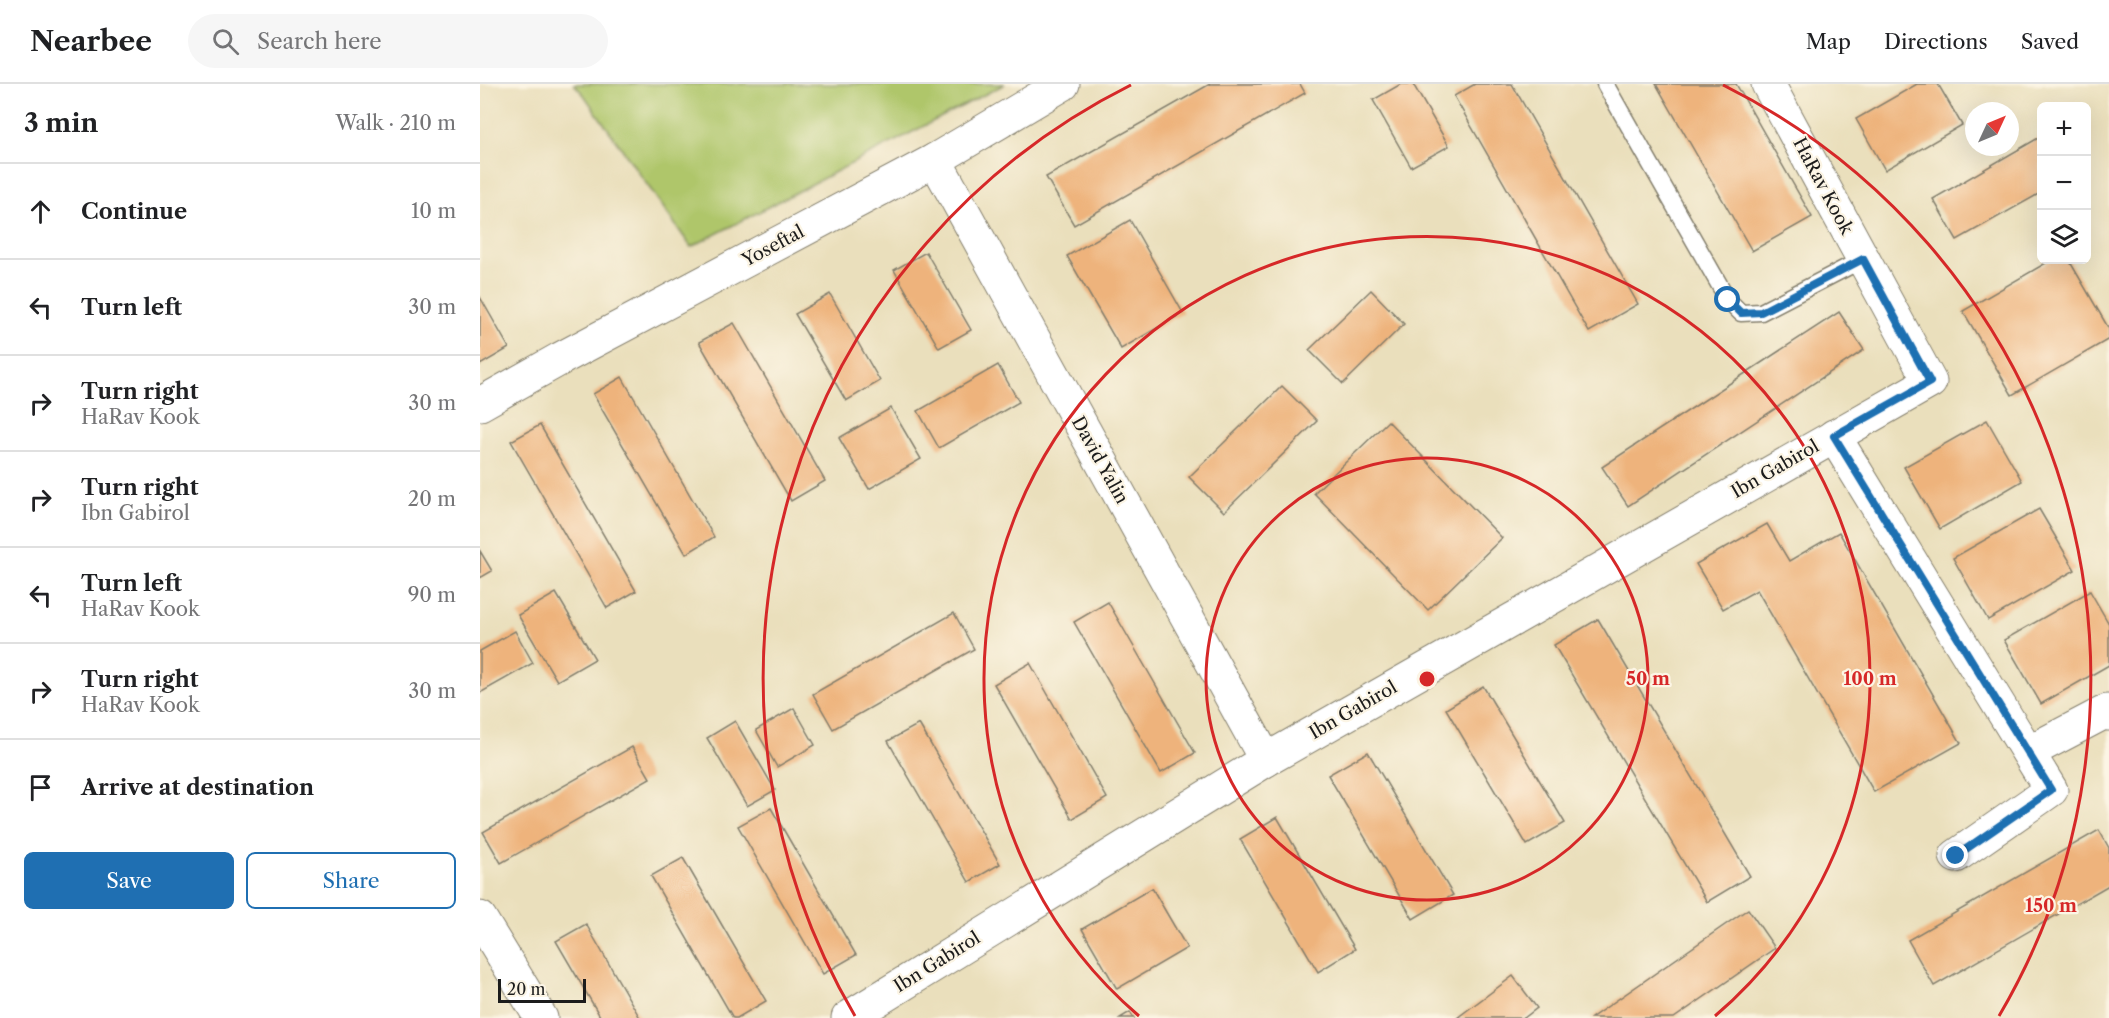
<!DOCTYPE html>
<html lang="en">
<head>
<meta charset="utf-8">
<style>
	body { margin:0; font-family:"Libre Caslon Text",serif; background:#f6f6f6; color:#202124 }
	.controls { position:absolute; right:18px; top:18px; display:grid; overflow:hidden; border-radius:9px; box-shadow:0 6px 24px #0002 }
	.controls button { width:54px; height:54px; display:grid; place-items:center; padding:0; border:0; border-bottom:2px solid #e0e0e0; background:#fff; color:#202124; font:30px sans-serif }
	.compass { position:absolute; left:1485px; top:18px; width:54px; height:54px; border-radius:50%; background:#fff; box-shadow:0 6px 24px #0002; rotate:46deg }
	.scale { position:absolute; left:18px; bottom:15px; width:88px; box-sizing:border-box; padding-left:6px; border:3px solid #1c1c1c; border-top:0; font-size:16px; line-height:21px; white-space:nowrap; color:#1c1c1c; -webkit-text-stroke:4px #fcf5e5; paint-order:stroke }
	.stop { position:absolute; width:18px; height:18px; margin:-14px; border:4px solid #1f6fb2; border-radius:50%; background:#fff }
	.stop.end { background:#1f6fb2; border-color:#fff; box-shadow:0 2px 6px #0008 }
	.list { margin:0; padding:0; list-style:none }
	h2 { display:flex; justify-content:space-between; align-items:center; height:78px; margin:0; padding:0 24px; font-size:26px }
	h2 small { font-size:20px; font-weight:400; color:#757577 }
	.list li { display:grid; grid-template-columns:39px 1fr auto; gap:18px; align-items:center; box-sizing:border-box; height:96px; padding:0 24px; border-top:2px solid #e0e0e0 }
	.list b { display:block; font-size:22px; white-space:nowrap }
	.list p { margin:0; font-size:20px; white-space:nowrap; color:#757577 }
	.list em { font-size:20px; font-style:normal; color:#757577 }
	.actions { display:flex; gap:12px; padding:18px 24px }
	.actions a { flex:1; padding:14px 0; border:2px solid #1f6fb2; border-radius:9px; text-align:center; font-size:21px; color:#1f6fb2 }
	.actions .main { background:#1f6fb2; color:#fff }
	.icon { flex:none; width:33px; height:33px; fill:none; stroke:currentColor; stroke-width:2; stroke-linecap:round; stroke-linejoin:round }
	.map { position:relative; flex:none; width:1629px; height:934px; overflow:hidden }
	header { display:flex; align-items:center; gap:36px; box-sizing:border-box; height:84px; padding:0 30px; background:#fff; border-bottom:2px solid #e0e0e0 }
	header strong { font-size:28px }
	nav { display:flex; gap:33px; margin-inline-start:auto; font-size:21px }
	.search { width:420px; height:54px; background:#f6f6f6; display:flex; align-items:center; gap:15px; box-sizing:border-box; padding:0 21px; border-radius:33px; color:#757577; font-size:22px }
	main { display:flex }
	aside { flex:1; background:#fff }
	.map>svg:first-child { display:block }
</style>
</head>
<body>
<header>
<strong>Nearbee</strong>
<div class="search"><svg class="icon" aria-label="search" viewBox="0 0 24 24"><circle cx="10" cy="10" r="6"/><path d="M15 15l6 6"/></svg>Search here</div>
<nav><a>Map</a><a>Directions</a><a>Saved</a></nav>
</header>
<main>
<aside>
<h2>3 min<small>Walk · 210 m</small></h2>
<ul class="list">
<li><svg class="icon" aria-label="ahead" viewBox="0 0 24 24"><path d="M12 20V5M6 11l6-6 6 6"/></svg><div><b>Continue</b></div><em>10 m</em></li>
<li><svg class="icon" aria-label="left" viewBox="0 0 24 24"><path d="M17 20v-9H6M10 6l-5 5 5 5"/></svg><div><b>Turn left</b></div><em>30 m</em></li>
<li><svg class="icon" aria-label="right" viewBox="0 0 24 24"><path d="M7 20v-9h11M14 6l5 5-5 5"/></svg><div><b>Turn right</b><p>HaRav Kook</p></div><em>30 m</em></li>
<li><svg class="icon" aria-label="right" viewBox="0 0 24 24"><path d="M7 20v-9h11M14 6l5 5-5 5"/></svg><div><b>Turn right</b><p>Ibn Gabirol</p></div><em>20 m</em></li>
<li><svg class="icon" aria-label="left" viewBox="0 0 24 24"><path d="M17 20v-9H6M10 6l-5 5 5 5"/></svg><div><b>Turn left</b><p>HaRav Kook</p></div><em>90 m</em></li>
<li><svg class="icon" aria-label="right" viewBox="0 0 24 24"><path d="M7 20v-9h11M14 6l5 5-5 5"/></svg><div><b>Turn right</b><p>HaRav Kook</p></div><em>30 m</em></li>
<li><svg class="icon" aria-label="arrive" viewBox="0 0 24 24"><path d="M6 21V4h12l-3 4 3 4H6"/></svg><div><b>Arrive at destination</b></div></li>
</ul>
<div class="actions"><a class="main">Save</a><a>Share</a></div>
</aside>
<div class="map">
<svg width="1629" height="934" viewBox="0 0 1629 934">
	<rect width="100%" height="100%" fill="#fcf5e5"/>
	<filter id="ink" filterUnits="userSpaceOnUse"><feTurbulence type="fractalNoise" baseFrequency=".0167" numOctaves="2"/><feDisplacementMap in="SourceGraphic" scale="12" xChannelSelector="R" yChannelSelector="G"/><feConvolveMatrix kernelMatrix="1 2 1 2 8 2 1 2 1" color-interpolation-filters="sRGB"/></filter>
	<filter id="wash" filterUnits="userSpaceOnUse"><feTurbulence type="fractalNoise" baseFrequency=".008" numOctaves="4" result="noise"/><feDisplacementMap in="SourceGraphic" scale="24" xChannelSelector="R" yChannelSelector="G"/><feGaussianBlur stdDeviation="1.35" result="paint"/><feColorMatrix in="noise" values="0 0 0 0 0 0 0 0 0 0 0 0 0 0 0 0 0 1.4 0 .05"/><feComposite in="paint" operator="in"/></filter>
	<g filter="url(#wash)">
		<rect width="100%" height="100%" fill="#eadfbc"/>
		<!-- green -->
		<path fill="#afc66b" stroke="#667144" stroke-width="1.5" d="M 94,0 L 525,0 L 211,163 L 104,11 Z"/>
		<g id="blocks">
			<!-- building -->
			<g fill="#eeb37c">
				<path d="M 730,0 L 820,0 L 825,9 L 594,141 L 566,93 Z"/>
				<path d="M 921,0 L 933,0 L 969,62 L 931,83 L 893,16 Z"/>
				<path d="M 995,0 L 1032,0 L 1158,220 L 1109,248 L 974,12 Z"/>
				<path d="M 1176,0 L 1256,0 L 1332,133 L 1272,167 Z"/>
				<path d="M 1437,0 L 1458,0 L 1482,41 L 1405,86 L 1376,35 Z"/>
				<path d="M 1560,53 L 1562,108 L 1477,156 L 1453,115 Z"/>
				<path d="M 650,136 L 703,229 L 641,265 L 587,172 Z"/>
				<path d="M 446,168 L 491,246 L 459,264 L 414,186 Z"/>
				<path d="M 1571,176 L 1589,176 L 1629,245 L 1629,255 L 1532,311 L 1483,227 Z"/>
				<path d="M 891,206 L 924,240 L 863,300 L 829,266 Z"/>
				<path d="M 350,210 L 400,297 L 366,317 L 315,230 Z"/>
				<path d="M 0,213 L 29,264 L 0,281 Z"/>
				<path d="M 1359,228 L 1384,266 L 1148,422 L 1122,383 Z"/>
				<path d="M 254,239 L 345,397 L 311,417 L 219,258 Z"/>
				<path d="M 518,281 L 539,318 L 459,364 L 438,327 Z"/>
				<path d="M 142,293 L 234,453 L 206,470 L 113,310 Z"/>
				<path d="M 802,302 L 837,337 L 744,428 L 709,393 Z"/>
				<path d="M 411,324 L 441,375 L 389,405 L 359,354 Z"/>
				<path d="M 1507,336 L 1542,397 L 1460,445 L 1424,383 Z"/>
				<path d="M 908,337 L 1022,454 L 948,526 L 834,409 Z"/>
				<path d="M 60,341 L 156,507 L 127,524 L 31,357 Z"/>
				<path d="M 1559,425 L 1595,486 L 1508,536 L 1473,474 Z"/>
				<path d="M 1287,440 L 1309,477 L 1359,448 L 1481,659 L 1394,708 L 1277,506 L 1243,525 L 1216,480 Z"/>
				<path d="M 0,467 L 12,487 L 0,494 Z"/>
				<path d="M 1610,507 L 1629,540 L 1629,581 L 1561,620 L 1524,556 Z"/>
				<path d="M 76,509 L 115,575 L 77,597 L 38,531 Z"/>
				<path d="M 628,518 L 715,669 L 681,689 L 594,538 Z"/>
				<path d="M 474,529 L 494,565 L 353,645 L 333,610 Z"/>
				<path d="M 1118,535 L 1270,792 L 1227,818 L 1074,561 Z"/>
				<path d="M 35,547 L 53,579 L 0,609 L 0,567 Z"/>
				<path d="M 550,579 L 627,714 L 592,735 L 514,600 Z"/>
				<path d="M 1003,602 L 1085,739 L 1047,761 L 966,625 Z"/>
				<path d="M 314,624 L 335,661 L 297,683 L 276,646 Z"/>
				<path d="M 255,637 L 295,706 L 267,722 L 227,654 Z"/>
				<path d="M 439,640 L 520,780 L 489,798 L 408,657 Z"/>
				<path d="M 152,663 L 170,694 L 21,779 L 3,748 Z"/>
				<path d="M 888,668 L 973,811 L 933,835 L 848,691 Z"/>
				<path d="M 291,724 L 376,871 L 343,890 L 258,742 Z"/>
				<path d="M 797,733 L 875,865 L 838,888 L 760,755 Z"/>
				<path d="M 1619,746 L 1629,764 L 1629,801 L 1454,902 L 1428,856 Z"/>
				<path d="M 203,774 L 286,917 L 257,934 L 253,934 L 171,792 Z"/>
				<path d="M 672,804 L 707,864 L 637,905 L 602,845 Z"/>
				<path d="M 1268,825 L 1295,864 L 1194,934 L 1111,934 Z"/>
				<path d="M 106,840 L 160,934 L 121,934 L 76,857 Z"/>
				<path d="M 1033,892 L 1057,924 L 1044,934 L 977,934 Z"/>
				<path d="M 650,928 L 654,934 L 640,934 Z"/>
			</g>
		</g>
	</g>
	<g filter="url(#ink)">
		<use href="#blocks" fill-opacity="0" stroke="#837e6c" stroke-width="1.5"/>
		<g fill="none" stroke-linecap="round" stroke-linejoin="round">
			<defs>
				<path id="service" d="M 1125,0 L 1248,216 L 1261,229 L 1281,228 L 1383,175"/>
				<g id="minor">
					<path d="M 455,76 L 786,676"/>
					<path d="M 0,320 L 80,275 L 455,76 L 583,0"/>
					<path d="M 1354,352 L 1571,706 L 1476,772"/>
					<path d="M 1549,668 L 1627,627 L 1629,630"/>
					<path d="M 0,834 L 61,934"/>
					<path d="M 368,934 L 786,676 L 1450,298 L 1288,0"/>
				</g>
			</defs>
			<!-- service casing -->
			<use href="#service" stroke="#837e6c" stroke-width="19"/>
			<!-- minor casing -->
			<use href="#minor" stroke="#837e6c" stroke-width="35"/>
			<!-- service -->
			<use href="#service" stroke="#fff" stroke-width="16"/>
			<!-- minor -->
			<use href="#minor" stroke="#fff" stroke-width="33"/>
		</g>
	</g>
	<g fill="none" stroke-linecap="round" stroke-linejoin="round" filter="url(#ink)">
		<!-- route -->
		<path stroke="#1f6fb2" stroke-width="8" d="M 1248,216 L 1261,229 L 1281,228 L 1383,175 L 1450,298 L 1354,352 L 1571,706 L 1476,772"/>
	</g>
	<!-- distance rings -->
	<g fill="none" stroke="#d62828" stroke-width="3">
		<circle cx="947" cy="595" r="221"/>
		<path d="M659 932A443 443 0 1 1 1235 932"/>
		<path d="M375 932A664 664 0 0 1 651 1M1243 1A664 664 0 0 1 1519 932"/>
	</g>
	<g text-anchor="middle" stroke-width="4.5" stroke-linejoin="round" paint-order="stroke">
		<!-- street labels -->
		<g font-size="18" fill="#1c1c1c" stroke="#fcf5e5">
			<text transform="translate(1343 102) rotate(62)" y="6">HaRav Kook</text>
			<text transform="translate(293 162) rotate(-28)" y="6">Yoseftal</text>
			<text transform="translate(620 376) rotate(61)" y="6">David Yalin</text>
			<text transform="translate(1295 385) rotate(-30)" y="6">Ibn Gabirol</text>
			<text transform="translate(873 626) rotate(-30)" y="6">Ibn Gabirol</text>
			<text transform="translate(457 878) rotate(-32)" y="6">Ibn Gabirol</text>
		</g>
	</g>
	<circle cx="947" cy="595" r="9" fill="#d62828" stroke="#fcf5e5" stroke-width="3"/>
	<g font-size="18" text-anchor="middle" font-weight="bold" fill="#d62828" stroke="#fcf5e5" stroke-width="4.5" stroke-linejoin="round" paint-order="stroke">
		<text x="1168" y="601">50 m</text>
		<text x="1390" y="601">100 m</text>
		<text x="1571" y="828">150 m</text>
	</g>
</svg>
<div class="controls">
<button>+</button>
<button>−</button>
<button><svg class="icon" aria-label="layers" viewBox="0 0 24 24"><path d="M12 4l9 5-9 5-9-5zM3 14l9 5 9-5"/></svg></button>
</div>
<svg class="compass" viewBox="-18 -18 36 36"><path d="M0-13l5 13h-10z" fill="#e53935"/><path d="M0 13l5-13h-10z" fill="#757577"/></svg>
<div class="scale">20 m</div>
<div class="stop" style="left:1248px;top:216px"></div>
<div class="stop end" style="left:1476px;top:772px"></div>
</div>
</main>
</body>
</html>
